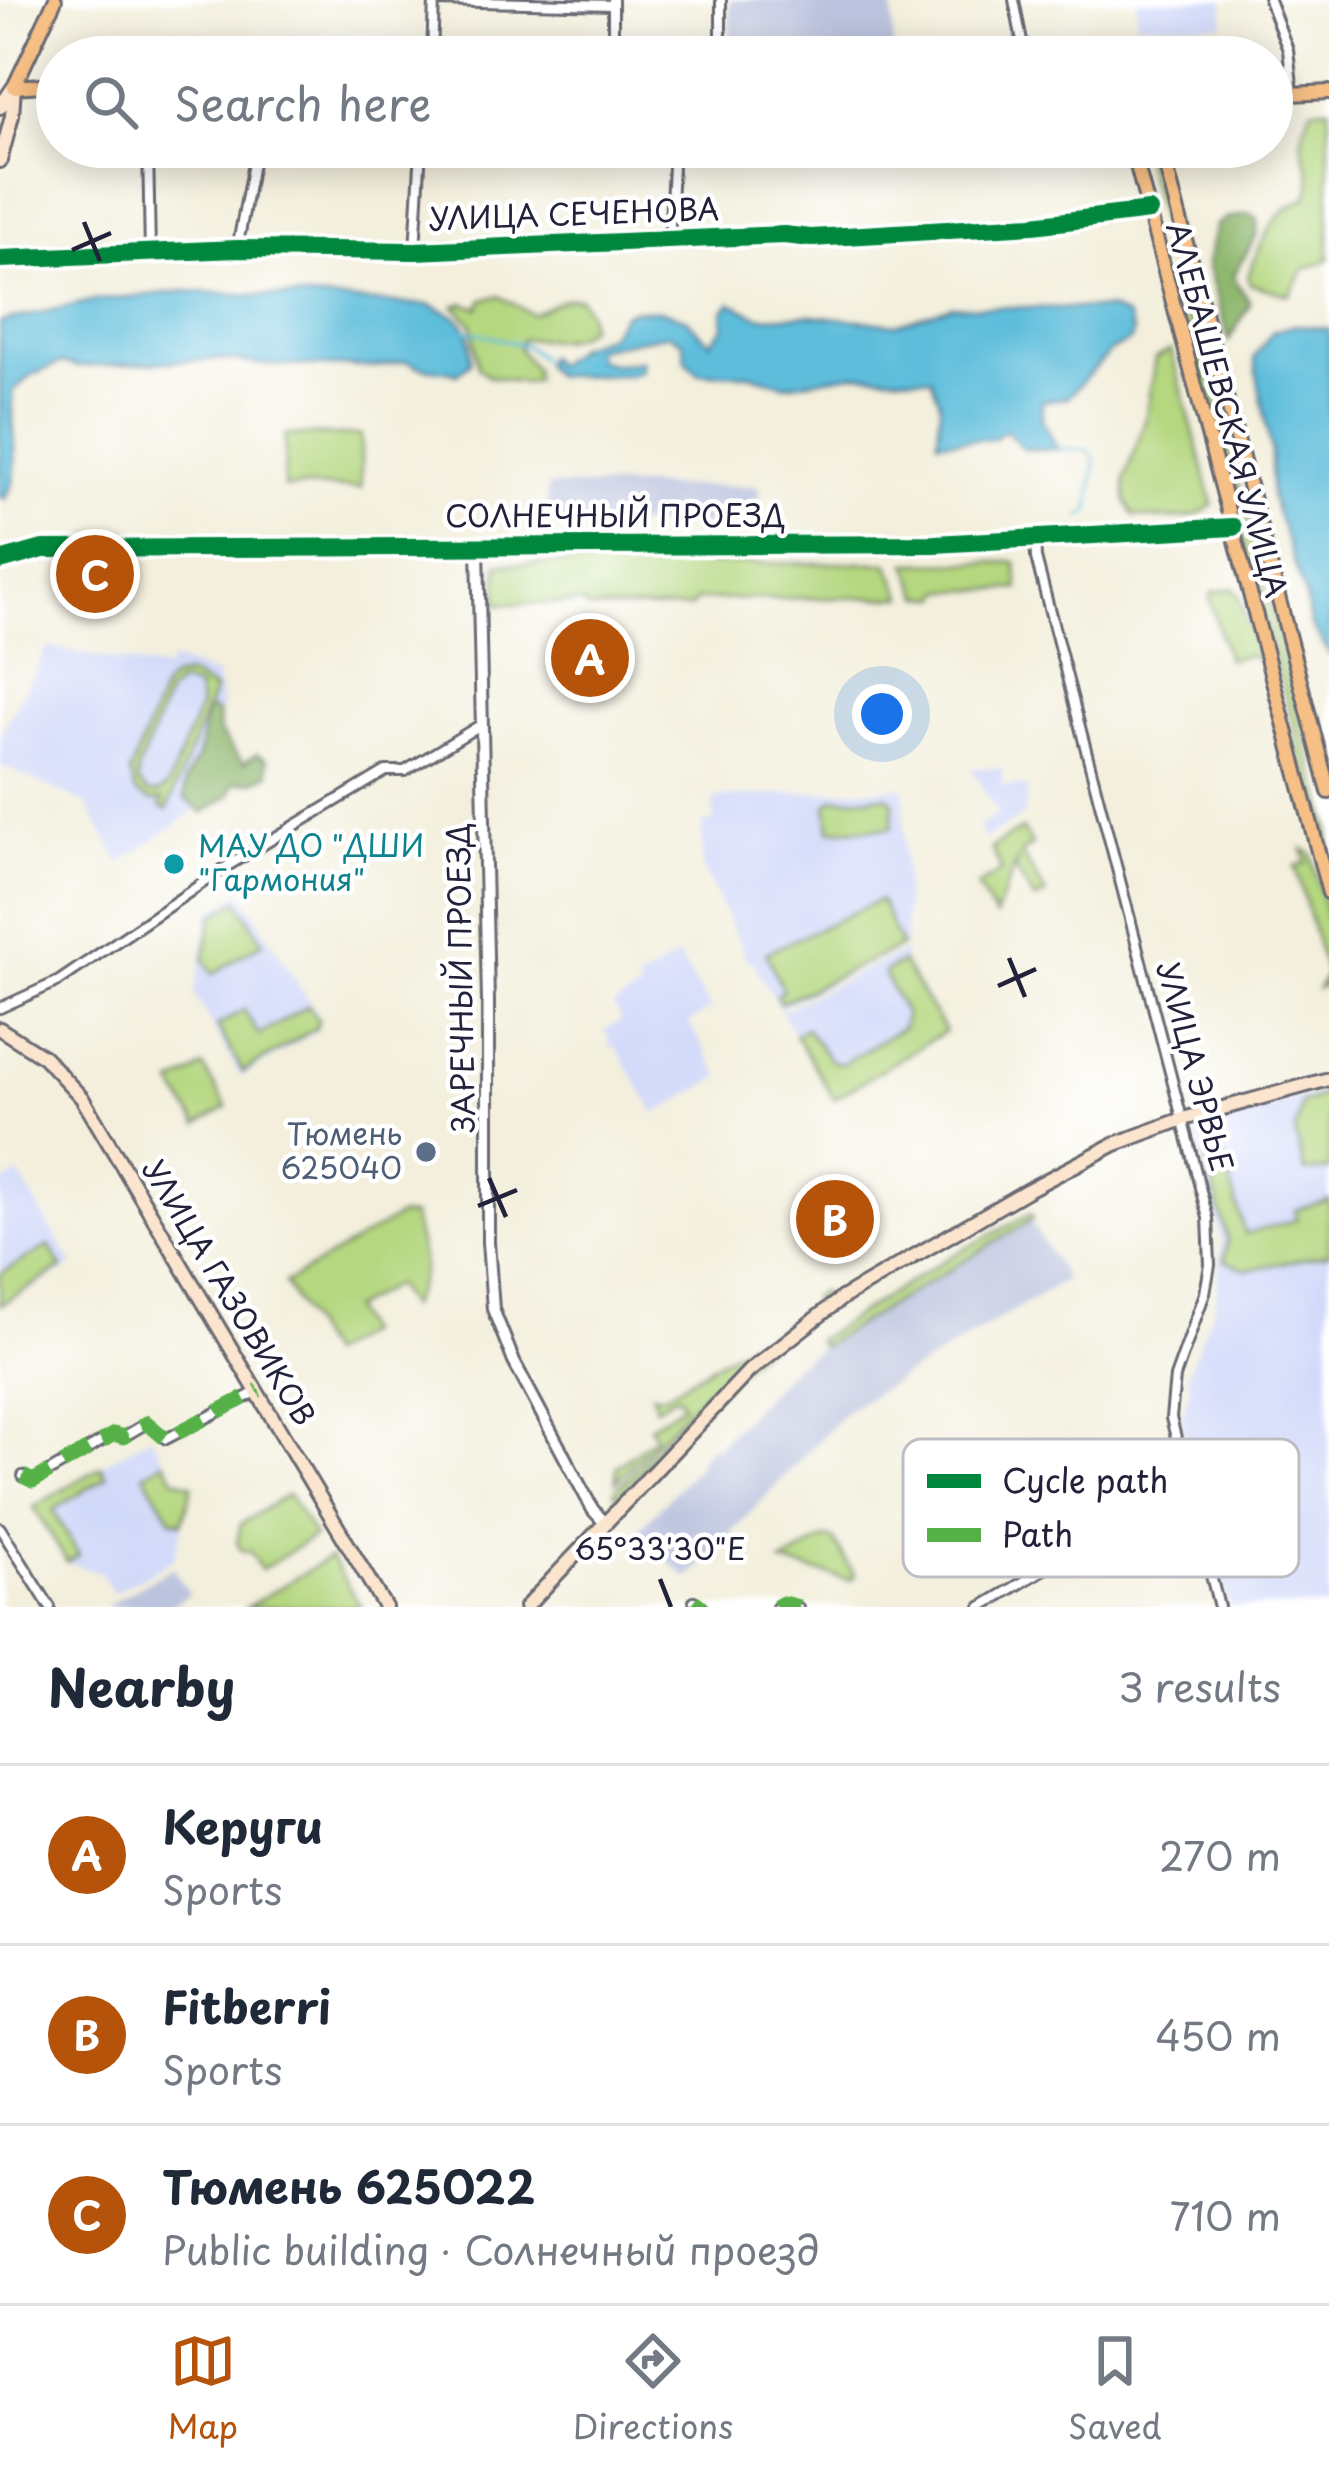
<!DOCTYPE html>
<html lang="en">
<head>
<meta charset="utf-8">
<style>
	body { margin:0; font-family:"Playpen Sans",sans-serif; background:#f2f2f3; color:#1f2937 }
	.you { position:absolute; left:882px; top:714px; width:42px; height:42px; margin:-30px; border:9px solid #fff; border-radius:50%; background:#1a73e8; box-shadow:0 0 0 18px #1a73e833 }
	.badge { display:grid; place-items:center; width:78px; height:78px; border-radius:50%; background:#b45309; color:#fff; font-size:39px; font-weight:700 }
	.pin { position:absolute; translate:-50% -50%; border:6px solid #fff; box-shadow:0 3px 12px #0006 }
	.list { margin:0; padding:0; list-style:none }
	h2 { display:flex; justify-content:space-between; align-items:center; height:156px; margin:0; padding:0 48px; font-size:51px }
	h2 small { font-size:39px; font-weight:400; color:#747a83 }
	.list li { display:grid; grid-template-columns:78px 1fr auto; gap:36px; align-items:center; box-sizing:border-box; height:180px; padding:0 48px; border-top:3px solid #e0e1e3 }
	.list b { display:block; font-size:45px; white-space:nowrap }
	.list p { margin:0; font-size:39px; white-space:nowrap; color:#747a83 }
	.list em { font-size:39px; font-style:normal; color:#747a83 }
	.icon { flex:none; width:66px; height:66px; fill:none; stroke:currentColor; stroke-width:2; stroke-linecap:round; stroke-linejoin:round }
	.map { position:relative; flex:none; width:1329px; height:1607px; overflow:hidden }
	.search { position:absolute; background:#fff; box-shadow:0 6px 30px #0003; left:36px; right:36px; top:36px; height:132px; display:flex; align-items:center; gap:30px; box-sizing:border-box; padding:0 42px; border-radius:66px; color:#747a83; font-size:45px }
	.sheet { height:696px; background:#fff }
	nav { display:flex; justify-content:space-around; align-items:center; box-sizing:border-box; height:168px; border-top:3px solid #e0e1e3; background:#fff; font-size:33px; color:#747a83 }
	nav a { display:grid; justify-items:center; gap:6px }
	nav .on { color:#b45309 }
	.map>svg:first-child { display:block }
</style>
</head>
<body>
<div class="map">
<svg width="1329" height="1607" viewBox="0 0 1329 1607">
	<rect width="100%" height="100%" fill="#fff"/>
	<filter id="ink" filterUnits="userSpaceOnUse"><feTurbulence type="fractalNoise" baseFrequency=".00833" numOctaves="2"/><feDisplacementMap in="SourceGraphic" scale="24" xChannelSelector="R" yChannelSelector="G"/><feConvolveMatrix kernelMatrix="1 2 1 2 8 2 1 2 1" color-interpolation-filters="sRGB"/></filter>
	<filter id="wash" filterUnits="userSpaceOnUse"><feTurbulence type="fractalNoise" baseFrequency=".004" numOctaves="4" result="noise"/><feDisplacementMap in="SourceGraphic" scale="48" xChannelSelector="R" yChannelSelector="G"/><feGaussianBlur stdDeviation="2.7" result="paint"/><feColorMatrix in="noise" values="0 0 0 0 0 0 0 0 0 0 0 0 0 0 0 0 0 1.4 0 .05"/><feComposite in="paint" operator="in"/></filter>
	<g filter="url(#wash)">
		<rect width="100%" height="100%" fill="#f3efdc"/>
		<!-- built -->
		<g fill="#d1d9f9">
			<path d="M 1137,0 L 1224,0 L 1224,25 L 1136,23 Z"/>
			<path d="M 48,647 L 166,670 L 171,660 L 216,675 L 222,706 L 217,721 L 240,780 L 120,863 L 86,804 L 0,765 L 0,735 Z"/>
			<path d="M 971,768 L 1002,768 L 1002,786 L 1025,786 L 1028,791 L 1023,816 L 985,839 L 978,827 L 998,814 Z"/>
			<path d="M 904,787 L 905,945 L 779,1008 L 752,961 L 748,962 L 702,866 L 702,823 L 714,822 L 713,798 Z"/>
			<path d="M 242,892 L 320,1019 L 318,1030 L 241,1077 L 194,994 L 211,911 Z"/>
			<path d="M 904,951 L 904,965 L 945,1031 L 834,1099 L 781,1011 Z"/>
			<path d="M 678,956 L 711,1009 L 689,1023 L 721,1077 L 655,1114 L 616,1047 L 610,1049 L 609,1036 L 603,1031 L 621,1020 L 613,1006 L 641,989 L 637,982 Z"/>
			<path d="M 1329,1090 L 1329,1607 L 1230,1607 L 1181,1418 L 1191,1388 L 1187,1373 L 1215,1304 L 1222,1241 L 1194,1127 Z"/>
			<path d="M 19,1174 L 73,1265 L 0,1307 L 0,1185 Z"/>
			<path d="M 151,1436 L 174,1476 L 194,1484 L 174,1559 L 113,1593 L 100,1572 L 66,1563 L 32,1506 Z"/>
		</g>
		<!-- industrial -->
		<g fill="#bbc3de">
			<path d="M 730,0 L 944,0 L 893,2 L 893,57 L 731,57 Z"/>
			<rect x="547" y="486" width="212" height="38"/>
			<path d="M 1030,1221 L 1066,1280 L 847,1410 L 688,1579 L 643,1539 L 639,1543 L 632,1537 L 700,1464 L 698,1460 L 711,1446 L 716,1448 L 794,1365 Z"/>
			<path d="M 173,1567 L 189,1594 L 168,1607 L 104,1607 Z"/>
		</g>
		<!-- green -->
		<g fill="#b4d77f" stroke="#6b7c5d" stroke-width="3" fill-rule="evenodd">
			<path d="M 1329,107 L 1329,259 L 1304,270 L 1289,295 L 1250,284 L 1248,276 C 1261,243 1272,211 1306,198 C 1316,178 1307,167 1302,148 C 1299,135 1307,120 1311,108 Z"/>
			<path d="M 1141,147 L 1151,147 L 1329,828 L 1329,864 Z"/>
			<path d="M 499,296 L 532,314 L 567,298 L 580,298 L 588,312 L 589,326 C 570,346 547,338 522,339 L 519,349 L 535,370 L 535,380 L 526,383 L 488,376 L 478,367 L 472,324 L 455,306 L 463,303 L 479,308 L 483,299 Z"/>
			<path d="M 1171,350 L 1213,504 C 1197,523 1157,519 1134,516 L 1126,501 L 1125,479 L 1145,420 L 1155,359 Z"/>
			<path d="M 285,435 L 361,435 L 361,488 L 284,487 Z"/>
			<path d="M 1016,562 L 1019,589 L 943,591 L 940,597 L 921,596 L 907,563 Z"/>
			<path d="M 888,563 L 904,597 L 697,600 L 690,608 L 588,609 L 583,603 L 498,604 L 498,564 Z"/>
			<path d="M 1232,588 L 1238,593 L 1259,661 L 1248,655 L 1227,659 L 1210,599 L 1212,592 Z"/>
			<path d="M 188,675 L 214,690 L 167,810 L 160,807 L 163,800 L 151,801 L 136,793 L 130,773 L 164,686 L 172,678 ZM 179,683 L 197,688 L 200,706 L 168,786 L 159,793 L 148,793 L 138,782 L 138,770 L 168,693 Z"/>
			<path d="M 887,796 L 894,802 L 892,828 L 830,830 L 827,805 L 833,799 Z"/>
			<path d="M 1022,829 L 1032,845 L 1021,853 L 1046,894 L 1035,901 L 1015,869 L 1018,858 L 995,917 L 977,886 L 1002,871 L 991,848 Z"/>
			<path d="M 1303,849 L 1311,853 L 1329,928 L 1329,984 L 1318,988 L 1326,975 L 1295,866 L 1306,863 Z"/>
			<path d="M 238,900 L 263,942 L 213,974 L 204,959 L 213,916 Z"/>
			<path d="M 880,900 L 901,946 L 780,1003 L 776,995 L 783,991 L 766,953 Z"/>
			<path d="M 902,962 L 945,1031 L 834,1099 L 795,1035 L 806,1028 L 831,1061 L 842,1064 L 903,1027 L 905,1015 L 884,973 Z"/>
			<path d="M 308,1006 L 318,1020 L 316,1028 L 243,1072 L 217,1026 L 244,1010 L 259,1035 Z"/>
			<path d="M 203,1067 L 227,1107 L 198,1125 L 173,1085 Z"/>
			<path d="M 1329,1093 L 1329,1170 L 1305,1172 L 1295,1132 L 1302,1103 Z"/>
			<path d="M 1222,1153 L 1245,1234 L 1296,1220 L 1295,1210 L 1329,1200 L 1329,1254 L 1246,1270 L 1224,1260 L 1228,1241 L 1205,1157 Z"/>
			<path d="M 1030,1214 L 1033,1218 L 1030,1221 L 821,1347 L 817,1340 L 946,1259 Z"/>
			<path d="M 399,1216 L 413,1216 C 421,1262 432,1264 408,1307 L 394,1285 L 351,1309 L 364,1333 L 327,1355 L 285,1283 Z"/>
			<path d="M 49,1246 L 62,1268 L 0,1305 L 0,1274 Z"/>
			<path d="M 820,1292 L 823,1297 L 814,1306 L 750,1359 L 618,1496 L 614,1491 L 747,1353 L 812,1304 L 812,1297 Z"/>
			<path d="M 756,1338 L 757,1340 L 616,1481 L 617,1466 L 655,1437 L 650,1426 L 683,1404 L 677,1395 L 656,1407 L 652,1393 L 664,1395 Z"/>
			<path d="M 164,1461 L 174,1478 L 193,1485 L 182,1523 L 171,1519 L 144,1474 Z"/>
			<path d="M 101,1467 L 107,1477 L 53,1510 L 79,1555 L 67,1562 L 34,1507 Z"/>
			<path d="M 288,1494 L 314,1536 L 261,1570 L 250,1552 L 242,1551 L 237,1542 L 241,1524 Z"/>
			<path d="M 825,1538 L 833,1539 L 855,1575 L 850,1580 L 782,1563 Z"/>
			<path d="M 330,1557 L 361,1607 L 247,1607 Z"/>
		</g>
		<!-- forest -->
		<g fill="#8fb86e" stroke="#586d54" stroke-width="3">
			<path d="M 1249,214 L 1257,218 L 1257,234 L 1234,275 C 1237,288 1246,292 1250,304 L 1229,341 L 1207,264 L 1216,225 L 1229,218 Z"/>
			<path d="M 207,708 L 218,713 L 219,732 L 243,763 L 257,754 L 267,759 L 269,774 L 254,781 L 234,783 L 230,795 L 204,813 L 185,799 L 185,780 L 198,757 Z"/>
		</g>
		<!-- water -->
		<g fill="#5dbddb" stroke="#40708b" stroke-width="3">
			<path d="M 185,291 L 430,305 C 465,319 471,323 471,362 L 457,374 C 439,367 424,372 407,361 L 377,367 L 266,365 L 220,359 L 78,367 L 61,363 L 32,375 L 14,390 C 8,423 26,471 5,499 L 0,497 L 0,322 L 91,301 Z"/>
			<path d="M 731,303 L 761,317 L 810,315 L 896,324 L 952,306 L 1109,309 L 1127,317 L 1133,332 L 1131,340 L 1111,351 L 1068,397 L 1042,401 L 1042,420 L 1058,449 L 1024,449 L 1005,430 L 994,439 L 938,441 L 940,402 L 931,378 L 852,374 L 786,385 L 750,374 L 698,373 L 686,360 L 683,342 L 669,334 L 594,349 L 596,359 L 615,364 L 641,361 L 642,370 L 629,375 L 554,376 L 543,364 L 547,357 L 555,365 L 578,346 L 609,335 L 623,314 L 633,310 L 659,310 L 685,318 L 710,342 L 724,327 L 723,311 Z"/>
			<path d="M 1296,325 L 1329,329 L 1329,654 L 1310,624 L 1306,598 L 1271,496 L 1271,450 L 1254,358 L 1273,331 Z"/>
		</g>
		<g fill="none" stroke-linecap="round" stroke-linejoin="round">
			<!-- stream -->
			<g stroke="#5dbddb" stroke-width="3">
				<path d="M 465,330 L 526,346 L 543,360"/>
				<path d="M 1058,449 L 1088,450 L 1095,460 L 1090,512 L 1081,516"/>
			</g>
		</g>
	</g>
	<g filter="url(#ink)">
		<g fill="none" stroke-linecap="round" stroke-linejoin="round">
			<defs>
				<path id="pedestrian" d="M 776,1607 L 783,1603 L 799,1607"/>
				<g id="minor">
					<path d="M 613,0 L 613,34 L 619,42 L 721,43 L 721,0"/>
					<path d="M 1014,0 L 1025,57"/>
					<path d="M 1269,0 L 1288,50 L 1293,93"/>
					<path d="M 434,1 L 613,5"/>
					<path d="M 432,57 L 434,0"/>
					<path d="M 148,147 L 150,254"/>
					<path d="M 669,242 L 674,147"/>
					<path d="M 237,249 L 256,147"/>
					<path d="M 415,251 L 421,147"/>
					<path d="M 0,259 L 237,249 L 415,251 L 784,235 L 811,238 L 1033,225 L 1147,211"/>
					<path d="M 1035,539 L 1036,558 L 1208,1218 L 1210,1265 L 1205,1293 L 1175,1377 L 1171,1418 L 1219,1607"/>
					<path d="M 0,1008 L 59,981 L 229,865 L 386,771 L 405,771 L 482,724"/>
					<path d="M 23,1476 L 33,1481 L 114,1434 L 123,1437 L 147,1423 L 166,1439 L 258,1391"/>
					<path d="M 0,1528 L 50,1607"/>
					<path d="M 694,1601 L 702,1607"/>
					<path d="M 981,1607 L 1166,1497 L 1188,1489"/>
				</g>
				<g id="tertiary">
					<path d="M 478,548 L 488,1001 L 488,1242 L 493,1309 L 514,1362 L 593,1510 L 605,1523"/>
					<path d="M 0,561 L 43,549 L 935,544 L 1233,527"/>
				</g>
				<g id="secondary">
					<path d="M 0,107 L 13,88"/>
					<path d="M 0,161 L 12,116 L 14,87"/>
					<path d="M 0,1029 L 44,1057 L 82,1098 L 385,1607"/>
					<path d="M 526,1607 L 749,1371 L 842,1298 L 1026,1191 L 1115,1144 L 1183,1119 L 1329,1079"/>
				</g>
				<g id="primary">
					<path d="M 55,0 L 14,87 L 57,84"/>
					<path d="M 1272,95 L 1329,92"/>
					<path d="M 1132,147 L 1329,893"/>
					<path d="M 1161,147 L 1329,792"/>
				</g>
			</defs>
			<!-- pedestrian casing -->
			<use href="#pedestrian" stroke="#6b6a73" stroke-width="12"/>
			<!-- minor casing -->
			<use href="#minor" stroke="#6b6a73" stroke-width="14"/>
			<!-- tertiary casing -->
			<use href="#tertiary" stroke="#6b6a73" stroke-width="16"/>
			<!-- secondary casing -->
			<use href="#secondary" stroke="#6b6a73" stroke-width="18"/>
			<!-- primary casing -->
			<use href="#primary" stroke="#6b6a73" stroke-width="18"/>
			<!-- pedestrian -->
			<use href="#pedestrian" stroke="#fff" stroke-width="6"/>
			<!-- minor -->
			<use href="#minor" stroke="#fff" stroke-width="8"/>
			<!-- tertiary -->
			<use href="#tertiary" stroke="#fff" stroke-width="10"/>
			<!-- secondary -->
			<use href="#secondary" stroke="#fbe5cf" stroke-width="12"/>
			<!-- primary -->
			<use href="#primary" stroke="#f5bf86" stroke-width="12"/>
			<!-- quiet -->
			<g stroke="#55b146" stroke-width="15" stroke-dasharray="30 15" stroke-linecap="butt">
				<path d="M 23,1476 L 33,1481 L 114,1434 L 123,1437 L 147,1423 L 166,1439 L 259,1390"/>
				<path d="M 694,1601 L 702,1607"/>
				<path d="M 776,1607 L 783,1603 L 799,1607"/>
			</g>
			<defs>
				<g id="cycleway">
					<path d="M 0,259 L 237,249 L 415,251 L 784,235 L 811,238 L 1033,225 L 1149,211"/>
					<path d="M 0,561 L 43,549 L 935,544 L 1233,527"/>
				</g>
			</defs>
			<!-- cycleway casing -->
			<use href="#cycleway" stroke="#fff" stroke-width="26"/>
			<!-- cycleway -->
			<use href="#cycleway" stroke="#00873e" stroke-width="18"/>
		</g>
	</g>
	<!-- ticks -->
	<path fill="none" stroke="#22223b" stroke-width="4.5" d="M 84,222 L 100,261M 72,250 L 111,233M 1009,958 L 1025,997M 998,986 L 1036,969M 489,1178 L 506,1217M 478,1206 L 517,1190M 660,1579 L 671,1607"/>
	<!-- markers -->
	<circle fill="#0f9aa8" stroke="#fff" stroke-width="4.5" cx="174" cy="864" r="12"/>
	<circle fill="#5c6f8a" stroke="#fff" stroke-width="4.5" cx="426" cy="1152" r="12"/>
	<g text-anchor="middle" stroke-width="9" stroke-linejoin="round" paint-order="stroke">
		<!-- street labels -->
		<g font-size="30" fill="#22223b" stroke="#fff">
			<text transform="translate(574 215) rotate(-2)" y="10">УЛИЦА СЕЧЕНОВА</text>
			<text transform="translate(1226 410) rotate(75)" y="10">АЛЕБАШЕВСКАЯ УЛИЦА</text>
			<text x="615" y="527">СОЛНЕЧНЫЙ ПРОЕЗД</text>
			<text transform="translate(462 978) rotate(-91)" y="10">ЗАРЕЧНЫЙ ПРОЕЗД</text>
			<text transform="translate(1194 1067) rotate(75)" y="10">УЛИЦА ЭРВЬЕ</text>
			<text transform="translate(228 1293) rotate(59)" y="10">УЛИЦА ГАЗОВИКОВ</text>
		</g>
		<!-- culture labels -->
		<g font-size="30" fill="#0d838f" stroke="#fff" text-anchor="start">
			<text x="198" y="857">МАУ ДО "ДШИ<tspan x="198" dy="34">"Гармония"</tspan></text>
		</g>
		<!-- service labels -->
		<g font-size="30" fill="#4e5e75" stroke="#fff" text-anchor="end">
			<text x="402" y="1145">Тюмень<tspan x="402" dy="34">625040</tspan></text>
		</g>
	</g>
	<!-- legend -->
	<rect x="903" y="1439" width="396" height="138" rx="18" fill="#fff" stroke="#bdbdc4" stroke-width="3"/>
	<rect x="927" y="1474" width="54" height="14" fill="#00873e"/>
	<rect x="927" y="1528" width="54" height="14" fill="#55b146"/>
	<g font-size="33" fill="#22223b">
		<text x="1002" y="1493">Cycle path</text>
		<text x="1002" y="1547">Path</text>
	</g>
	<g font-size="30" text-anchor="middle" fill="#22223b" stroke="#fff" stroke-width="9" stroke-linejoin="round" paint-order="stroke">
		<text x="660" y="1560">65°33'30"E</text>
	</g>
</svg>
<div class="you"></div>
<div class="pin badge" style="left:590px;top:658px">A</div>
<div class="pin badge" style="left:835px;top:1219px">B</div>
<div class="pin badge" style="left:95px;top:574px">C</div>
<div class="search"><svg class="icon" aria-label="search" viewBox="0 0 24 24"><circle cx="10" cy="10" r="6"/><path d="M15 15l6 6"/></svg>Search here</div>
</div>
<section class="sheet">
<h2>Nearby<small>3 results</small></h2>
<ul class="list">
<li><span class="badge">A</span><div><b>Керуги</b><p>Sports</p></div><em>270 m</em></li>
<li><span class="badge">B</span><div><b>Fitberri</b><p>Sports</p></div><em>450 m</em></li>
<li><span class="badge">C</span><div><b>Тюмень 625022</b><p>Public building · Солнечный проезд</p></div><em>710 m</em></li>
</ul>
</section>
<nav>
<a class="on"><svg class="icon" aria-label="map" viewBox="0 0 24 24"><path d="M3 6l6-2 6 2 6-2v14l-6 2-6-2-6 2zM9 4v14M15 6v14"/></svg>Map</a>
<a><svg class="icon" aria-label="directions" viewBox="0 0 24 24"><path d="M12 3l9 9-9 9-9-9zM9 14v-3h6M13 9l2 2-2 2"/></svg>Directions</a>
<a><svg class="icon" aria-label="saved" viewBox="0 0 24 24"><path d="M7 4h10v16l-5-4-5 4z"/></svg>Saved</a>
</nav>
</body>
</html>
